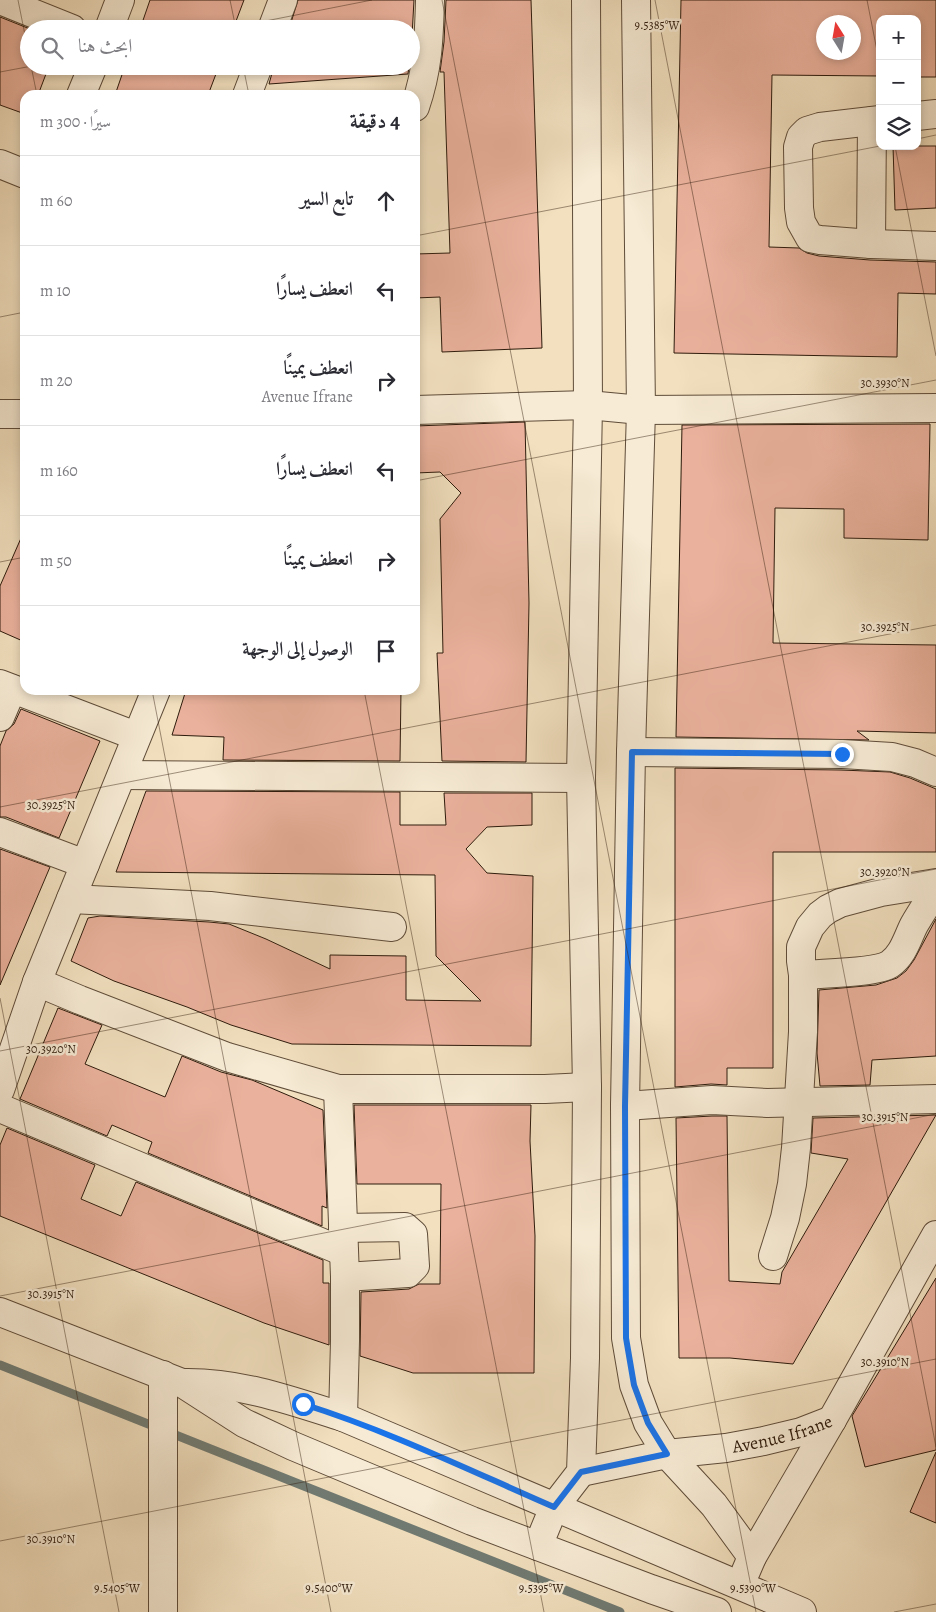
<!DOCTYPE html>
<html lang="ar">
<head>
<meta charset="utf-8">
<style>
	body { margin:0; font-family:Alegreya,Amiri,serif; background:#f7f7f7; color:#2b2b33; direction:rtl }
	.controls { position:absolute; right:15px; top:15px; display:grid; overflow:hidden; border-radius:10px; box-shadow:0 2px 8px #0003 }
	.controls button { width:45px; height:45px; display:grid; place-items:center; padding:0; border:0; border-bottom:1px solid #e1e1e2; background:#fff; color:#2b2b33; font:25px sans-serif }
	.compass { position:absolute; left:816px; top:15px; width:45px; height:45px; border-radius:50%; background:#fff; box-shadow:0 2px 8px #0003; rotate:349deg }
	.stop { position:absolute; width:15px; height:15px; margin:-11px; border:4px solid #1a73e8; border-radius:50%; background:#fff }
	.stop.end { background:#1a73e8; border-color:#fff; box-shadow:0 1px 5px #0008 }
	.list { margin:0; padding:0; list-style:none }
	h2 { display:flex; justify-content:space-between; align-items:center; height:65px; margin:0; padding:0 20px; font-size:21px }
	h2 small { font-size:16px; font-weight:400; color:#7c7c81 }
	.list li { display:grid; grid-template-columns:32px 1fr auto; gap:15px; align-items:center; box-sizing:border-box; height:90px; padding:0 20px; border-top:1px solid #e1e1e2 }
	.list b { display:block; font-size:19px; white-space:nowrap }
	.list p { margin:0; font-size:16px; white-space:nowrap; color:#7c7c81 }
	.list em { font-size:16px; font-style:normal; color:#7c7c81 }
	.icon { flex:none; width:28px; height:28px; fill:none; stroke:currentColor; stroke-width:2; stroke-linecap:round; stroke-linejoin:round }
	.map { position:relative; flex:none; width:936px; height:1612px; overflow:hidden; direction:ltr }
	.search { position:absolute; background:#fff; box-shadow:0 2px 8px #0003; left:20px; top:20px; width:400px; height:55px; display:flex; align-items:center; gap:12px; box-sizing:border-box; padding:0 18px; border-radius:28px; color:#7c7c81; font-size:19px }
	.panel { position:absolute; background:#fff; box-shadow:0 2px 8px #0003; left:20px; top:90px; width:400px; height:605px; border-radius:15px; direction:rtl }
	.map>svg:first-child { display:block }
</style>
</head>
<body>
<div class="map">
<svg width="936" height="1612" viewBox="0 0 936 1612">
	<rect width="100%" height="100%" fill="#f2e0bf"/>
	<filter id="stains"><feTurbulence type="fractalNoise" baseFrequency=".004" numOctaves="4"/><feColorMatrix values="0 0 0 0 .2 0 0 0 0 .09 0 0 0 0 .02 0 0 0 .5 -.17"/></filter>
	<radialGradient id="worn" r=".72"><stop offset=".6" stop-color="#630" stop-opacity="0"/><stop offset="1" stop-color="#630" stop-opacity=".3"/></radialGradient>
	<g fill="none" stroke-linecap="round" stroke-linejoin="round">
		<!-- stream -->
		<path stroke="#717b73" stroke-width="9" d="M 0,1365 L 620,1612"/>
	</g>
	<!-- building -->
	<g fill="#eab19c" stroke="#2e1b0c" fill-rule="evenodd">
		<path d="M 150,0 L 244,0 L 233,29 L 140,29 Z"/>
		<path d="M 298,0 L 414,0 L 411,54 L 411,29 L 289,29 Z"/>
		<path d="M 446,0 L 531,0 L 542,348 L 442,352 L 440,297 L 415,298 L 415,254 L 450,253 L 444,72 L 440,72 L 444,42 Z"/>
		<path d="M 681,0 L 936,0 L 936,77 L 917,77 L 917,19 L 880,19 L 880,76 L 772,75 L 769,247 L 799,248 L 807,253 L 819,256 L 870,260 L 936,262 L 936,294 L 898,293 L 897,357 L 674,353 ZM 824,22 L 854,22 L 854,52 L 824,52 Z"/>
		<path d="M 0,17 L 30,29 L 29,66 L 49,66 L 38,95 L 25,95 L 25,114 L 0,105 Z"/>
		<path d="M 125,66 L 219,66 L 208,95 L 115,95 Z"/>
		<path d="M 274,66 L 409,66 L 408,74 L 269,84 Z"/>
		<path d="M 893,146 L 936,146 L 936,208 L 895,210 Z"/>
		<path d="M 525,422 L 529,603 L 526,762 L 442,761 L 437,653 L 443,653 L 440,519 L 461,493 L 440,472 L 415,473 L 415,426 Z"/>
		<path d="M 930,424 L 928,540 L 844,538 L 844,509 L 775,508 L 773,643 L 936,645 L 936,733 L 857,731 L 869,740 L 676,737 L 682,425 Z"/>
		<path d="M 25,529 L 25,642 L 0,631 L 0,586 Z"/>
		<path d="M 186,690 L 401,690 L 400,761 L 223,760 L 224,737 L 172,735 Z"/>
		<path d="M 21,709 L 100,741 L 59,838 L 6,817 L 0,817 L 0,746 L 6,731 L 14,724 Z"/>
		<path d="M 675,768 L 841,770 L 890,772 L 910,778 L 936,789 L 936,852 L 773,852 L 773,1068 L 727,1068 L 727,1085 L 711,1084 L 675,1087 Z"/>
		<path d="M 146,791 L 400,792 L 400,825 L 446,825 L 444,793 L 532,793 L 532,825 L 487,827 L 466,849 L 487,873 L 533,876 L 531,1046 L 292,1044 L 231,1025 L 187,1007 L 114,981 L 71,961 L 88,918 L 100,916 L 209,922 L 229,924 L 266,939 L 330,969 L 330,955 L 406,956 L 406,1000 L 481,1001 L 436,956 L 435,875 L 116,872 Z"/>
		<path d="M 0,849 L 50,867 L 0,985 Z"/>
		<path d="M 936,919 L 936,1056 L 872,1060 L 870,1085 L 820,1086 L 817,1053 L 819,990 L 876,985 L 897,978 L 906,971 L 914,960 Z"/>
		<path d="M 58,1008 L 102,1025 L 85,1064 L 165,1097 L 182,1056 L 221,1072 L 252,1080 L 323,1110 L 327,1208 L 322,1206 L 322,1226 L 148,1153 L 152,1142 L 112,1125 L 107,1136 L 20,1099 Z"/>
		<path d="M 354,1105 L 531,1105 L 530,1141 L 535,1236 L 534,1373 L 413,1373 L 360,1356 L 361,1292 L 409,1289 L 419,1284 L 440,1284 L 441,1184 L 357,1184 Z"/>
		<path d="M 936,1115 L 793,1364 L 730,1358 L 679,1358 L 676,1118 L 712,1116 L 727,1116 L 729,1281 L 780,1284 L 782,1272 L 848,1159 L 811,1153 L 813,1118 Z"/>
		<path d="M 7,1128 L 95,1165 L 81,1199 L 121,1216 L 136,1182 L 323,1260 L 323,1283 L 329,1283 L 329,1345 L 264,1323 L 0,1216 L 0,1145 Z"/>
		<path d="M 936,1278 L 936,1450 L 865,1467 L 852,1416 Z"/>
		<path d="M 936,1452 L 936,1523 L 910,1512 Z"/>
	</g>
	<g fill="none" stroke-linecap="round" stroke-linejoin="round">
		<defs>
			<g id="minor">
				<path d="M 0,0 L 72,29"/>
				<path d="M 636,0 L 641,410 L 631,752 L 625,1106 L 626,1338 L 634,1385 L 648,1423 L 667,1454 L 714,1505 L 752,1557"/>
				<path d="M 109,29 L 120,0"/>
				<path d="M 272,29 L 283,0"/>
				<path d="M 81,95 L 93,66"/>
				<path d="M 247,95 L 258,66"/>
				<path d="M 415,107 C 428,69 429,39 430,0"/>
				<path d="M 917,116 L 936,114"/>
				<path d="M 880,120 L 820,127 L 807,131 L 801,137 L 798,147 L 799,208 L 801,222 L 810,238 L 820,240 L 871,244 L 936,246"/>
				<path d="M 0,164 L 25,174"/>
				<path d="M 871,244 L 872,121"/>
				<path d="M 415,410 L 588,405 L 641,410 L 936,408"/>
				<path d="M 0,414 L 25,414"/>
				<path d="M 0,684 L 136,736"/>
				<path d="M 0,717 L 12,689"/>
				<path d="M 631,752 L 842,754 L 892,757 L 915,763 L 936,772"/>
				<path d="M 122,775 L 581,778"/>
				<path d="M 0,832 L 85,864"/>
				<path d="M 71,899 L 210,906 L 392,927"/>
				<path d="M 803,975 C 822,973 877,973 890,964 C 903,955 907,939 914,925 C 921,913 929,901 936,889"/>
				<path d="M 37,982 L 80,1000 L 227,1057 L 338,1089 L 545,1089 L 587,1087"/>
				<path d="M 338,1089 L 345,1277 L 345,1341 L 343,1417"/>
				<path d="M 0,1090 L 37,982 L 156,690"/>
				<path d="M 625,1106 L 712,1100 L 767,1103 L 936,1099"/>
				<path d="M 0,1108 L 344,1252"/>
				<path d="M 343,1228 L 405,1227 L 413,1234 L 415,1266 L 408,1273 L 345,1277"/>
				<path d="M 773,1256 L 785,1218 L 792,1184 L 796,1148 L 803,1032 L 803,975 L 801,961 L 801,947 L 810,927 L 820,915 L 828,909 L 840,903 L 881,892 L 936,883"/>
				<path d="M 0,1312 L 182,1383 L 244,1423 L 293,1446 L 472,1521 L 651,1589 L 717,1612"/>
				<path d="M 163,1375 L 163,1612"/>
				<path d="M 184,1383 C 239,1382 290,1400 343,1417 L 802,1612"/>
				<path id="s1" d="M 581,1472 L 667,1454 L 726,1448 L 764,1441 L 801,1432 L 832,1420"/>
				<path d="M 538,1546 L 554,1507 L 581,1472 L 585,1358 L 587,1087 L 581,778 L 588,405 L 586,0"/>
				<path d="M 746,1571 L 752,1557 L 832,1420 L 936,1235"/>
			</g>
		</defs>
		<!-- minor casing -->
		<use href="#minor" stroke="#5f4c39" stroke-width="30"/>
		<!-- minor -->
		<use href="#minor" stroke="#f7ebd5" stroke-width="28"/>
	</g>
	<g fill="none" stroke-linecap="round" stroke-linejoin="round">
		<!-- route -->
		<path stroke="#1a73e8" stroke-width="6" d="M 303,1404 C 389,1431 471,1471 554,1507 L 581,1472 L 667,1454 L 648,1423 L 634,1385 L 626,1338 L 625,1106 L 632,752 L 842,754"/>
	</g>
	<!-- ticks -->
	<path fill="none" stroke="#2e1b0c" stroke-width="1" stroke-opacity="0.45" d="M 18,0 L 29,55M 230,0 L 236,29M 442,0 L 756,1612M 655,0 L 936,1447M 867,0 L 880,66M 225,29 L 372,0M 31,66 L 37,95M 243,66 L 249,95M 0,72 L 32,66M 917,139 L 936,135M 895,146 L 936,356M 415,236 L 880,146M 0,317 L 25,312M 415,481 L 936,380M 0,562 L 25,557M 152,690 L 331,1612M 364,690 L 544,1612M 0,807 L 936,625M 0,998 L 119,1612M 0,1051 L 936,869M 0,1296 L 936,1114M 0,1541 L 936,1359M 894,1612 L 936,1604"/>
	<g text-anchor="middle" stroke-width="5" stroke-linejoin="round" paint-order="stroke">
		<!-- street labels -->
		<g font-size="18" fill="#2e1b0c" stroke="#f7ebd5">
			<text dy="6" stroke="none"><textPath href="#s1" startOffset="205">Avenue Ifrane</textPath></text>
		</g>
	</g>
	<g font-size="12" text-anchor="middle" fill="#2e1b0c" stroke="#f7ebd5" stroke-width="5" stroke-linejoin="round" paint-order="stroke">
		<text x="657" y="29">9.5385°W</text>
		<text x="885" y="387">30.3930°N</text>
		<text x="885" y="631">30.3925°N</text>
		<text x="51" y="809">30.3925°N</text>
		<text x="885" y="876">30.3920°N</text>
		<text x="51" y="1053">30.3920°N</text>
		<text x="885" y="1121">30.3915°N</text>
		<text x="51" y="1298">30.3915°N</text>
		<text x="885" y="1366">30.3910°N</text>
		<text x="51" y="1543">30.3910°N</text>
		<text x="117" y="1592">9.5405°W</text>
		<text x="329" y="1592">9.5400°W</text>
		<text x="541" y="1592">9.5395°W</text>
		<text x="753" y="1592">9.5390°W</text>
	</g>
	<rect width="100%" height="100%" filter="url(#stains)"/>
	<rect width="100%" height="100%" fill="url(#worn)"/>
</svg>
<div class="controls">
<button>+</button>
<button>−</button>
<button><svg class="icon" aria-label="layers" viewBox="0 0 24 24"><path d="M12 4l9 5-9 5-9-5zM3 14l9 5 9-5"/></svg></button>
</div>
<svg class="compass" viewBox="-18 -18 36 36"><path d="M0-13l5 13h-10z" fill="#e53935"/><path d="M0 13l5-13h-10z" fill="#7c7c81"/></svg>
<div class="stop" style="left:303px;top:1404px"></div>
<div class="stop end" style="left:842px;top:754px"></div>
<div class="search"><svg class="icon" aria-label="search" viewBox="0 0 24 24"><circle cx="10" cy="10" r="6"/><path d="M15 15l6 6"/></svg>ابحث هنا</div>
<section class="panel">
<h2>4 دقيقة<small>سيرًا · 300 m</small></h2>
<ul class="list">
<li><svg class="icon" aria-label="ahead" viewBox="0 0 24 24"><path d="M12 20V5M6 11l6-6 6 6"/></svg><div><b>تابع السير</b></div><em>60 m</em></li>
<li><svg class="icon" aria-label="left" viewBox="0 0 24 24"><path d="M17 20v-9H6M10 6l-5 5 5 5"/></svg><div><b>انعطف يسارًا</b></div><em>10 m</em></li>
<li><svg class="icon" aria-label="right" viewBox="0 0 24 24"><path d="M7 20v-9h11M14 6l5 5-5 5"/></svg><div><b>انعطف يمينًا</b><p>Avenue Ifrane</p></div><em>20 m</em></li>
<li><svg class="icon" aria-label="left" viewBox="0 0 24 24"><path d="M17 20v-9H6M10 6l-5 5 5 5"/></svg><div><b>انعطف يسارًا</b></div><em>160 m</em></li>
<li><svg class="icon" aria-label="right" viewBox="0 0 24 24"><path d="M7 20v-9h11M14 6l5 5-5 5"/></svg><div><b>انعطف يمينًا</b></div><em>50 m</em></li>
<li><svg class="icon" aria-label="arrive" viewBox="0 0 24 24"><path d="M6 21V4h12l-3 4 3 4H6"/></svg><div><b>الوصول إلى الوجهة</b></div></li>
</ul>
</section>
</div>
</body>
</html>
